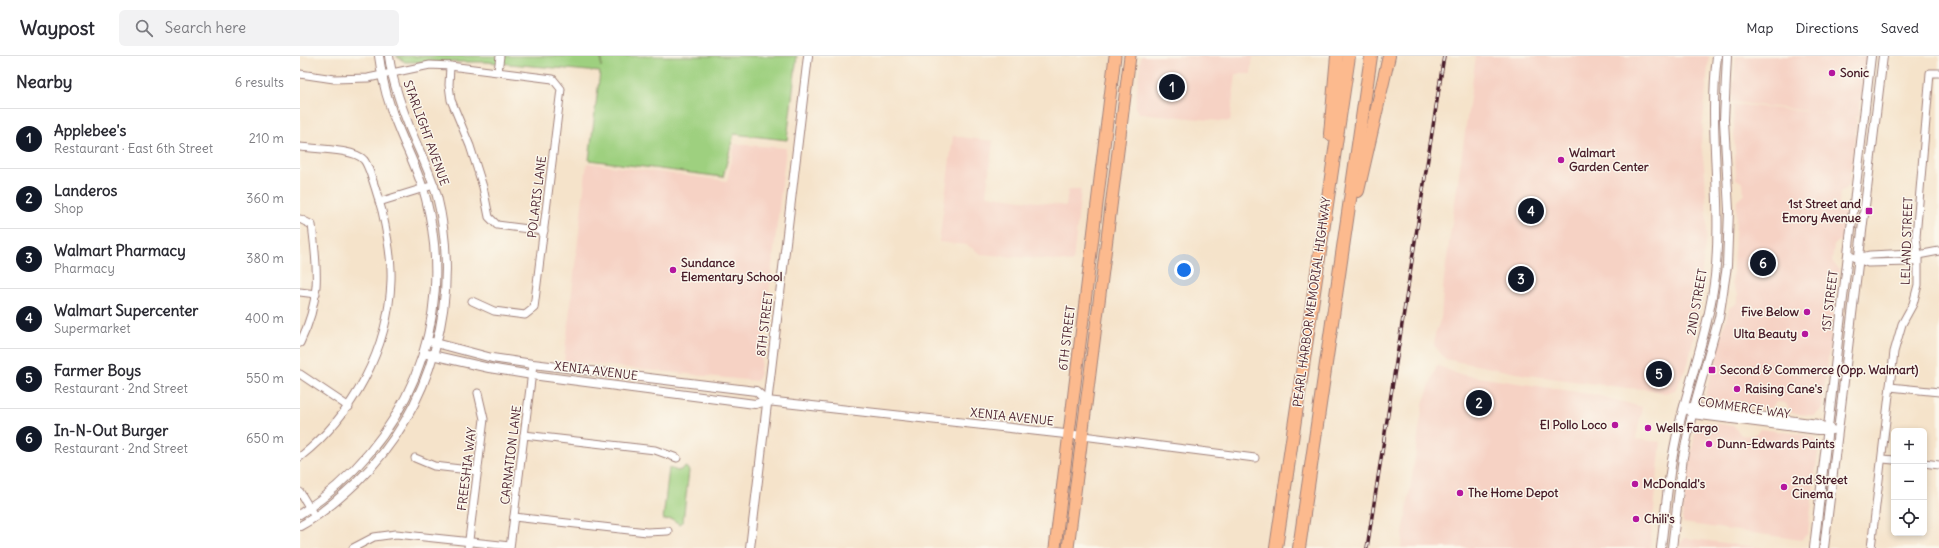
<!DOCTYPE html>
<html lang="en">
<head>
<meta charset="utf-8">
<style>
	body { margin:0; font-family:Delius,sans-serif; background:#f2f2f3; color:#2b2b33 }
	.controls { position:absolute; right:12px; bottom:12px; display:grid; overflow:hidden; border-radius:6px; box-shadow:0 2px 6px #0003 }
	.controls button { width:36px; height:36px; display:grid; place-items:center; padding:0; border:0; border-bottom:1px solid #e1e1e2; background:#fff; color:#2b2b33; font:20px sans-serif }
	.you { position:absolute; left:884px; top:214px; width:14px; height:14px; margin:-10px; border:3px solid #fff; border-radius:50%; background:#1a73e8; box-shadow:0 0 0 6px #1a73e833 }
	.badge { display:grid; place-items:center; width:26px; height:26px; border-radius:50%; background:#111827; color:#fff; font-size:13px; font-weight:700 }
	.pin { position:absolute; translate:-50% -50%; border:2px solid #fff; box-shadow:0 1px 4px #0006 }
	.list { margin:0; padding:0; list-style:none }
	h2 { display:flex; justify-content:space-between; align-items:center; height:52px; margin:0; padding:0 16px; font-size:17px }
	h2 small { font-size:13px; font-weight:400; color:#7c7c81 }
	.list li { display:grid; grid-template-columns:26px 1fr auto; gap:12px; align-items:center; box-sizing:border-box; height:60px; padding:0 16px; border-top:1px solid #e1e1e2 }
	.list b { display:block; font-size:15px; white-space:nowrap }
	.list p { margin:0; font-size:13px; white-space:nowrap; color:#7c7c81 }
	.list em { font-size:13px; font-style:normal; color:#7c7c81 }
	.icon { flex:none; width:22px; height:22px; fill:none; stroke:currentColor; stroke-width:2; stroke-linecap:round; stroke-linejoin:round }
	.map { position:relative; flex:none; width:1639px; height:492px; overflow:hidden }
	header { display:flex; align-items:center; gap:24px; box-sizing:border-box; height:56px; padding:0 20px; background:#fff; border-bottom:1px solid #e1e1e2 }
	header strong { font-size:19px }
	nav { display:flex; gap:22px; margin-inline-start:auto; font-size:14px }
	.search { width:280px; height:36px; background:#f2f2f3; display:flex; align-items:center; gap:10px; box-sizing:border-box; padding:0 14px; border-radius:6px; color:#7c7c81; font-size:15px }
	main { display:flex }
	aside { flex:1; background:#fff }
	.map>svg:first-child { display:block }
</style>
</head>
<body>
<header>
<strong>Waypost</strong>
<div class="search"><svg class="icon" aria-label="search" viewBox="0 0 24 24"><circle cx="10" cy="10" r="6"/><path d="M15 15l6 6"/></svg>Search here</div>
<nav><a>Map</a><a>Directions</a><a>Saved</a></nav>
</header>
<main>
<aside>
<h2>Nearby<small>6 results</small></h2>
<ul class="list">
<li><span class="badge">1</span><div><b>Applebee's</b><p>Restaurant · East 6th Street</p></div><em>210 m</em></li>
<li><span class="badge">2</span><div><b>Landeros</b><p>Shop</p></div><em>360 m</em></li>
<li><span class="badge">3</span><div><b>Walmart Pharmacy</b><p>Pharmacy</p></div><em>380 m</em></li>
<li><span class="badge">4</span><div><b>Walmart Supercenter</b><p>Supermarket</p></div><em>400 m</em></li>
<li><span class="badge">5</span><div><b>Farmer Boys</b><p>Restaurant · 2nd Street</p></div><em>550 m</em></li>
<li><span class="badge">6</span><div><b>In-N-Out Burger</b><p>Restaurant · 2nd Street</p></div><em>650 m</em></li>
</ul>
</aside>
<div class="map">
<svg width="1639" height="492" viewBox="0 0 1639 492">
	<rect width="100%" height="100%" fill="#fbf7ec"/>
	<filter id="ink" filterUnits="userSpaceOnUse"><feTurbulence type="fractalNoise" baseFrequency=".025" numOctaves="2"/><feDisplacementMap in="SourceGraphic" scale="8" xChannelSelector="R" yChannelSelector="G"/><feConvolveMatrix kernelMatrix="1 2 1 2 8 2 1 2 1" color-interpolation-filters="sRGB"/></filter>
	<filter id="wash" filterUnits="userSpaceOnUse"><feTurbulence type="fractalNoise" baseFrequency=".012" numOctaves="4" result="noise"/><feDisplacementMap in="SourceGraphic" scale="16" xChannelSelector="R" yChannelSelector="G"/><feGaussianBlur stdDeviation="0.9" result="paint"/><feColorMatrix in="noise" values="0 0 0 0 0 0 0 0 0 0 0 0 0 0 0 0 0 1.4 0 .05"/><feComposite in="paint" operator="in"/></filter>
	<g filter="url(#wash)">
		<rect width="100%" height="100%" fill="#f5e3ca"/>
		<!-- built -->
		<g fill="#f6d2c4">
			<path d="M 841,0 L 953,0 L 951,18 L 936,18 L 930,66 L 839,57 L 835,52 Z"/>
			<path d="M 1176,0 L 1409,0 L 1401,87 L 1405,118 L 1407,171 L 1395,275 L 1388,308 L 1375,334 L 1365,337 L 1347,333 L 1327,332 L 1227,319 L 1145,303 L 1134,289 L 1135,278 L 1141,262 L 1144,222 Z"/>
			<path d="M 1436,0 L 1566,0 L 1559,61 L 1554,61 L 1557,64 L 1549,129 L 1540,137 L 1539,149 L 1546,158 L 1543,182 L 1534,189 L 1532,205 L 1539,214 L 1522,353 L 1514,360 L 1492,357 L 1485,347 L 1476,346 L 1470,353 L 1411,348 L 1405,338 L 1429,252 L 1436,248 L 1438,238 L 1432,228 L 1437,145 L 1444,138 L 1443,127 L 1436,123 L 1433,48 L 1551,60 L 1432,46 Z"/>
			<path d="M 653,80 L 693,85 L 686,139 L 766,150 L 768,134 L 781,134 L 773,206 L 681,198 L 667,189 L 639,186 Z"/>
			<path d="M 435,88 L 486,92 L 459,322 L 456,325 L 269,306 L 264,304 L 287,107 L 427,125 Z"/>
			<path d="M 1137,309 L 1158,318 L 1296,339 L 1342,351 L 1336,383 L 1361,386 L 1350,492 L 1101,492 L 1123,348 Z"/>
			<path d="M 1405,366 L 1434,370 L 1441,379 L 1452,380 L 1461,373 L 1513,380 L 1519,388 L 1508,477 L 1501,484 L 1383,467 L 1382,462 L 1388,415 L 1396,372 Z"/>
			<path d="M 1385,482 L 1465,492 L 1379,492 L 1380,487 Z"/>
		</g>
		<!-- green -->
		<g fill="#9ed07f" stroke="#747855">
			<path d="M 96,0 L 301,0 L 301,11 L 302,0 L 497,0 L 487,84 L 434,78 L 423,121 L 289,104 L 300,16 L 187,6 L 105,6 Z"/>
			<path d="M 386,411 L 389,415 L 383,465 L 379,468 L 372,463 L 363,464 L 369,412 L 378,415 Z"/>
		</g>
	</g>
	<g filter="url(#ink)">
		<g fill="none" stroke-linecap="round" stroke-linejoin="round">
			<defs>
				<g id="minor">
					<path d="M 150,10 L 149,29 L 151,44 L 170,90 L 183,131 L 189,161 L 197,169 L 244,175"/>
					<path d="M 198,15 L 200,0"/>
					<path d="M 0,18 L 34,23 L 68,22 L 130,9 L 150,10 L 253,23 L 261,33 L 234,252 L 225,259 L 194,255 L 172,245"/>
					<path d="M 0,91 C 15,93 55,93 64,104 C 70,111 79,145 82,155 C 87,177 92,201 91,224 C 89,293 53,359 0,401"/>
					<path d="M 79,146 L 134,129"/>
					<path d="M 0,163 L 12,169 C 18,215 21,244 0,287"/>
					<path d="M 1548,199 L 1568,207 L 1612,206 L 1618,199"/>
					<path d="M 1558,202 L 1570,199 L 1612,197 L 1618,199 L 1639,195"/>
					<path d="M 0,236 L 16,238"/>
					<path d="M 0,318 L 49,351"/>
					<path d="M 1590,331 L 1639,336"/>
					<path d="M 224,379 L 355,394 L 377,402"/>
					<path d="M 783,380 L 955,402"/>
					<path d="M 115,402 L 134,410 L 178,415"/>
					<path d="M 1583,403 L 1594,404"/>
					<path d="M 1624,407 L 1639,409"/>
					<path d="M 0,436 L 15,461"/>
					<path d="M 214,461 L 347,476 L 368,475"/>
					<path d="M 53,492 L 74,481 L 96,478 L 210,490"/>
					<path d="M 168,492 L 184,363 L 178,337"/>
					<path d="M 210,492 L 233,308"/>
					<path d="M 1571,492 L 1594,296 L 1602,268 L 1613,248 L 1618,229 L 1618,199 L 1616,181 L 1630,17 L 1639,17"/>
				</g>
				<g id="tertiary">
					<path d="M 132,286 L 192,302 L 233,308 L 456,335 L 467,345"/>
					<path d="M 123,297 L 189,312 L 232,319 L 455,348 L 467,345 L 783,380"/>
					<path d="M 1391,351 L 1518,368 L 1527,373"/>
					<path d="M 1390,356 L 1392,358 L 1518,374 L 1532,374"/>
					<path d="M 0,458 C 106,389 158,267 126,143 C 120,119 109,98 100,76 C 89,51 82,26 79,0"/>
					<path d="M 0,470 C 21,459 40,442 57,426 C 133,352 162,242 137,140 C 130,115 118,93 109,70 C 100,47 92,24 89,0"/>
					<path d="M 450,492 L 508,0"/>
					<path d="M 1361,492 C 1366,451 1369,410 1379,370 C 1391,319 1409,272 1415,220 C 1423,147 1408,73 1417,0"/>
					<path d="M 1372,492 L 1383,401 L 1392,358 L 1419,262 L 1427,210 L 1429,154 L 1424,64 L 1427,0"/>
					<path d="M 1514,492 L 1571,0"/>
					<path d="M 1524,492 L 1583,0"/>
				</g>
				<g id="primary">
					<path d="M 755,492 L 815,0"/>
					<path d="M 768,492 L 830,0"/>
				</g>
				<g id="motorway">
					<path d="M 1030,78 L 1037,0"/>
					<path d="M 1058,135 L 1089,0"/>
					<path d="M 976,492 L 1049,0"/>
					<path d="M 999,492 L 1071,0"/>
				</g>
			</defs>
			<!-- minor casing -->
			<use href="#minor" stroke="#a0817a" stroke-width="9"/>
			<!-- tertiary casing -->
			<use href="#tertiary" stroke="#a0817a" stroke-width="10"/>
			<!-- primary casing -->
			<use href="#primary" stroke="#a0817a" stroke-width="13"/>
			<!-- motorway casing -->
			<use href="#motorway" stroke="#a0817a" stroke-width="14"/>
			<!-- minor -->
			<use href="#minor" stroke="#fff" stroke-width="7"/>
			<!-- tertiary -->
			<use href="#tertiary" stroke="#fff" stroke-width="8"/>
			<!-- primary -->
			<use href="#primary" stroke="#fcba8e" stroke-width="11"/>
			<!-- motorway -->
			<use href="#motorway" stroke="#fcba8e" stroke-width="12"/>
			<defs>
				<path id="rail" d="M 1067,492 L 1144,0"/>
			</defs>
			<!-- rail casing -->
			<use href="#rail" stroke="#4a1f2b" stroke-width="3.5"/>
			<!-- rail -->
			<use href="#rail" stroke="#fbf7ec" stroke-width="2" stroke-dasharray="6" stroke-linecap="butt"/>
		</g>
	</g>
	<!-- markers -->
	<g fill="#b5179e" stroke="#fbf7ec" stroke-width="1.5">
		<circle cx="1532" cy="17" r="4"/>
		<circle cx="1261" cy="104" r="4"/>
		<rect x="1565" y="151" width="8" height="8" rx="2"/>
		<circle cx="373" cy="214" r="4"/>
		<circle cx="1507" cy="256" r="4"/>
		<circle cx="1505" cy="278" r="4"/>
		<rect x="1408" y="310" width="8" height="8" rx="2"/>
		<circle cx="1437" cy="333" r="4"/>
		<circle cx="1315" cy="369" r="4"/>
		<circle cx="1348" cy="372" r="4"/>
		<circle cx="1409" cy="388" r="4"/>
		<circle cx="1335" cy="428" r="4"/>
		<circle cx="1484" cy="431" r="4"/>
		<circle cx="1160" cy="437" r="4"/>
		<circle cx="1336" cy="463" r="4"/>
	</g>
	<g text-anchor="middle" stroke-width="3" stroke-linejoin="round" paint-order="stroke">
		<!-- poi labels -->
		<g font-size="12" font-weight="bold" fill="#4a1f2b" stroke="#fbf7ec" text-anchor="start">
			<text x="1540" y="21">Sonic</text>
			<text x="1269" y="101">Walmart<tspan x="1269" dy="14">Garden Center</tspan></text>
			<text x="1561" y="152" text-anchor="end">1st Street and<tspan x="1561" dy="14">Emory Avenue</tspan></text>
			<text x="381" y="211">Sundance<tspan x="381" dy="14">Elementary School</tspan></text>
			<text x="1499" y="260" text-anchor="end">Five Below</text>
			<text x="1497" y="282" text-anchor="end">Ulta Beauty</text>
			<text x="1420" y="318">Second &amp; Commerce (Opp. Walmart)</text>
			<text x="1445" y="337">Raising Cane's</text>
			<text x="1307" y="373" text-anchor="end">El Pollo Loco</text>
			<text x="1356" y="376">Wells Fargo</text>
			<text x="1417" y="392">Dunn-Edwards Paints</text>
			<text x="1492" y="428">2nd Street<tspan x="1492" dy="14">Cinema</tspan></text>
			<text x="1343" y="432">McDonald's</text>
			<text x="1168" y="441">The Home Depot</text>
			<text x="1344" y="467">Chili's</text>
		</g>
		<!-- street labels -->
		<g font-size="12" fill="#4a1f2b" stroke="#fbf7ec">
			<text transform="translate(126 77) rotate(70)" y="4">STARLIGHT AVENUE</text>
			<text transform="translate(237 141) rotate(-83)" y="4">POLARIS LANE</text>
			<text transform="translate(1607 185) rotate(-88)" y="4">LELAND STREET</text>
			<text transform="translate(1530 245) rotate(-83)" y="4">1ST STREET</text>
			<text transform="translate(1012 246) rotate(-82)" y="4">PEARL HARBOR MEMORIAL HIGHWAY</text>
			<text transform="translate(1397 246) rotate(-80)" y="4">2ND STREET</text>
			<text transform="translate(465 268) rotate(-83)" y="4">8TH STREET</text>
			<text transform="translate(767 282) rotate(-83)" y="4">6TH STREET</text>
			<text transform="translate(296 315) rotate(7)" y="4">XENIA AVENUE</text>
			<text transform="translate(1444 352) rotate(8)" y="4">COMMERCE WAY</text>
			<text transform="translate(712 361) rotate(6)" y="4">XENIA AVENUE</text>
			<text transform="translate(211 399) rotate(-83)" y="4">CARNATION LANE</text>
			<text transform="translate(167 413) rotate(-83)" y="4">FREESHIA WAY</text>
		</g>
	</g>
</svg>
<div class="controls">
<button>+</button>
<button>−</button>
<button><svg class="icon" aria-label="locate" viewBox="0 0 24 24"><circle cx="12" cy="12" r="6"/><path d="M12 2v4M12 18v4M2 12h4M18 12h4"/></svg></button>
</div>
<div class="you"></div>
<div class="pin badge" style="left:872px;top:31px">1</div>
<div class="pin badge" style="left:1179px;top:347px">2</div>
<div class="pin badge" style="left:1221px;top:223px">3</div>
<div class="pin badge" style="left:1231px;top:155px">4</div>
<div class="pin badge" style="left:1359px;top:318px">5</div>
<div class="pin badge" style="left:1463px;top:207px">6</div>
</div>
</main>
</body>
</html>
